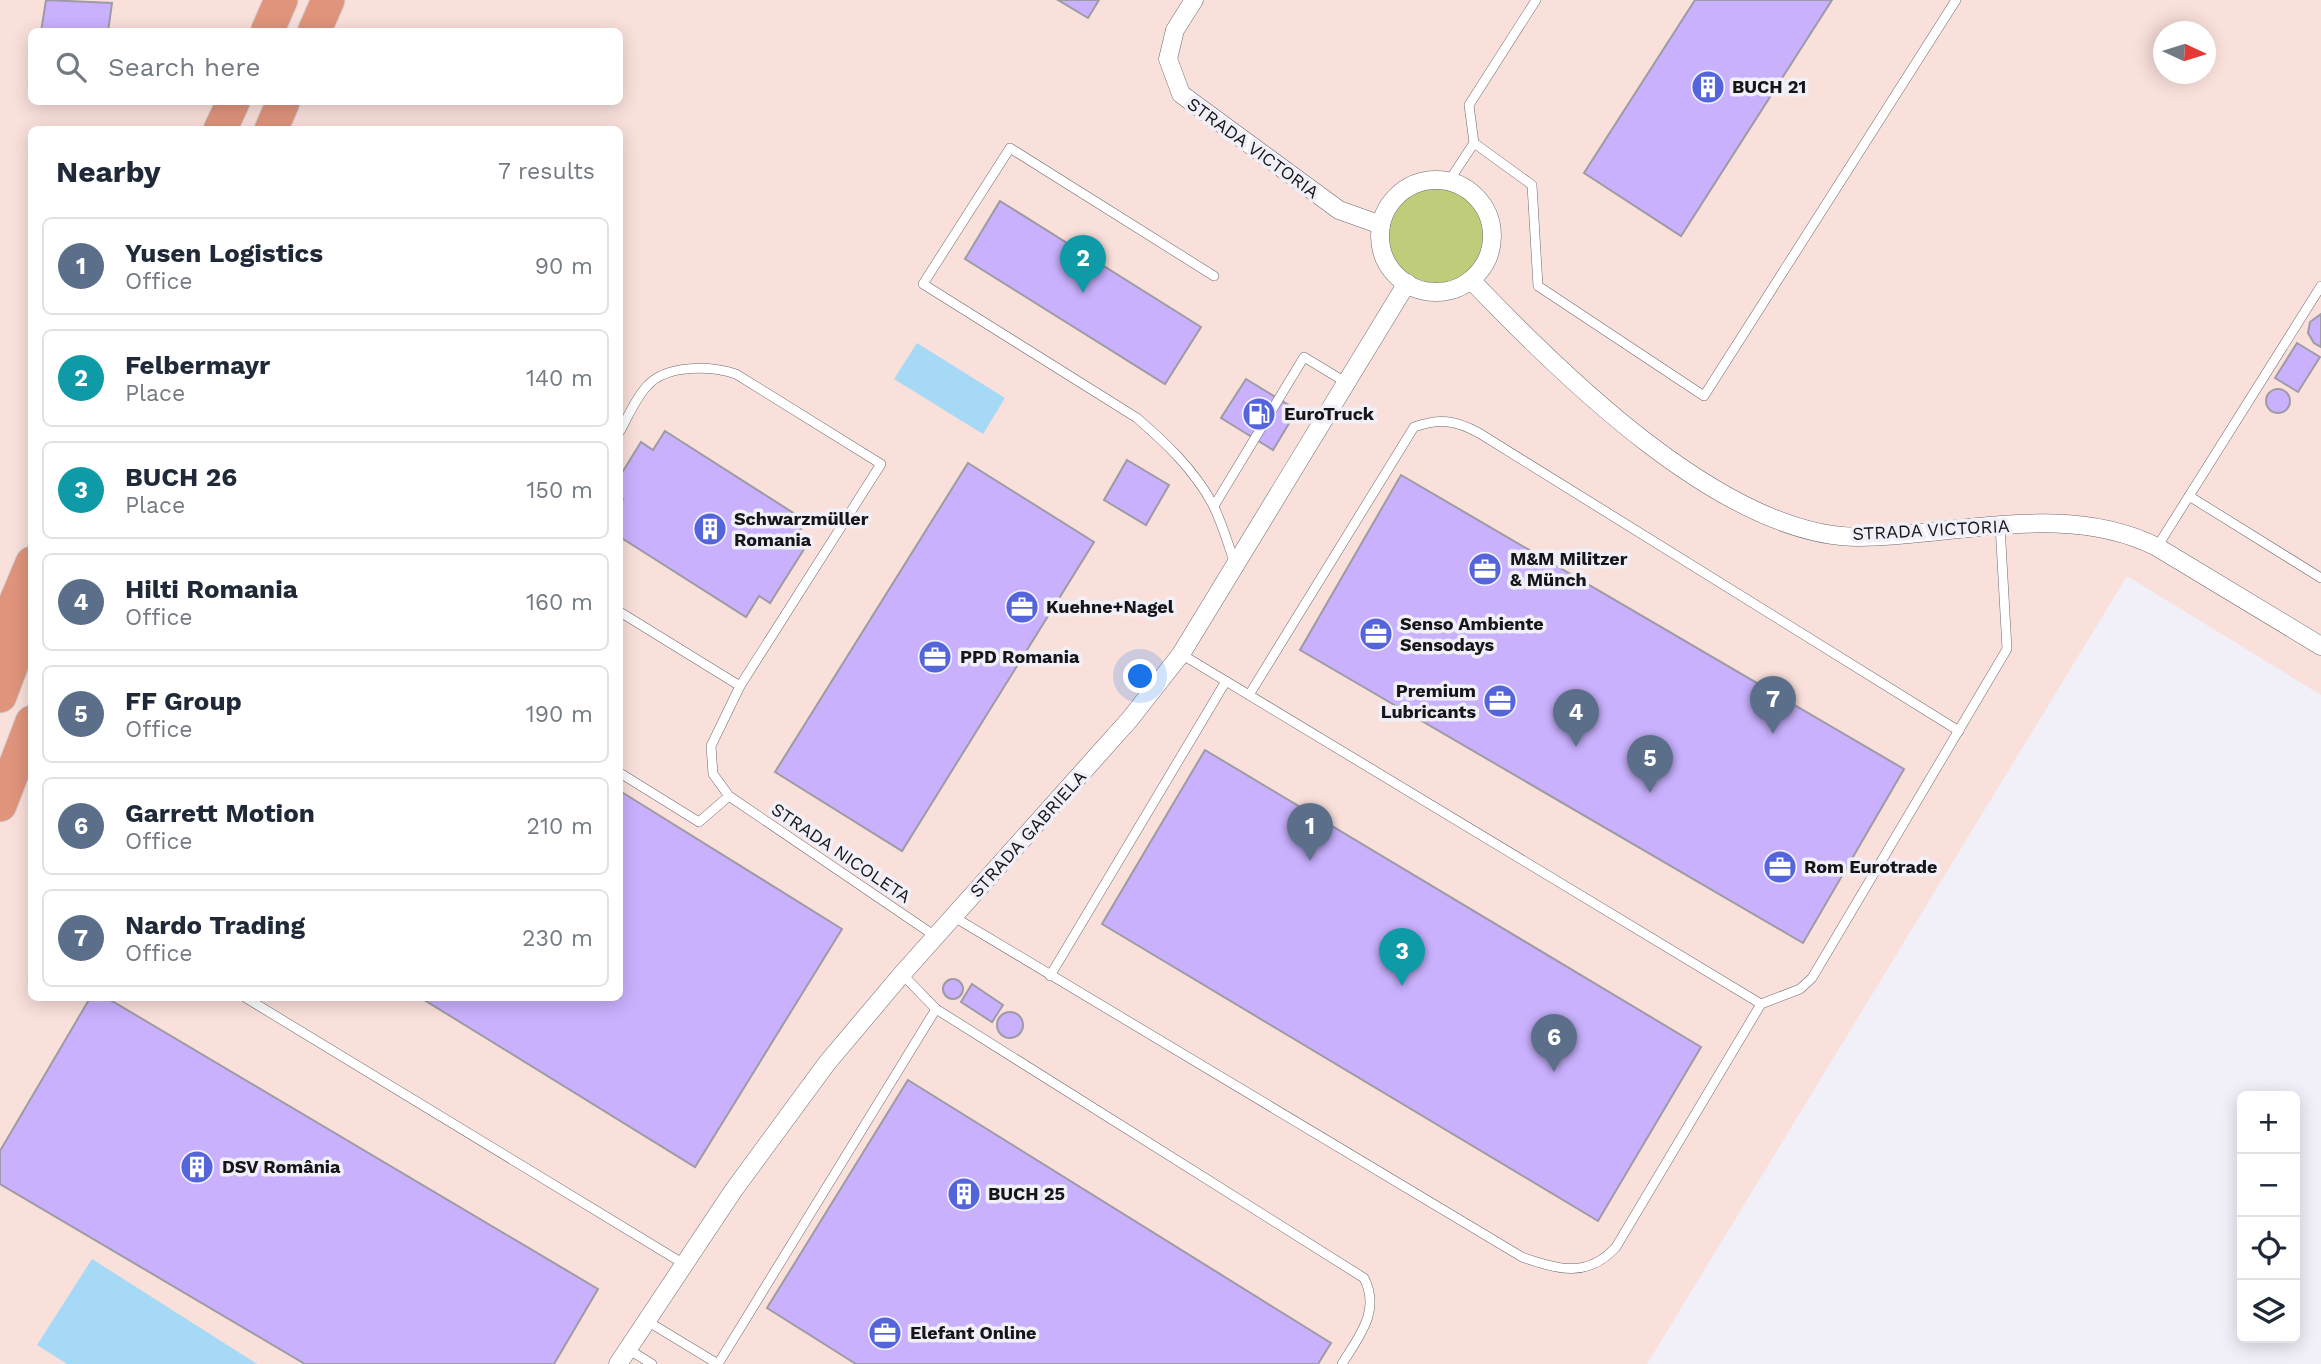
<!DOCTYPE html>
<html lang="en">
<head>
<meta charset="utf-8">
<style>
	body { margin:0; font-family:"Work Sans",sans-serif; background:#f2f2f3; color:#1f2937 }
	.controls { position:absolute; right:21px; bottom:21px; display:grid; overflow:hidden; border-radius:10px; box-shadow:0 4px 18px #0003 }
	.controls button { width:63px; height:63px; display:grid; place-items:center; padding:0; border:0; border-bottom:2px solid #e0e1e3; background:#fff; color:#1f2937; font:35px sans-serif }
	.compass { position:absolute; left:2153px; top:21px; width:63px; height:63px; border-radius:50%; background:#fff; box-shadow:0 4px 18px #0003; rotate:94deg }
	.you { position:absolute; left:1141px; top:677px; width:24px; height:24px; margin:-18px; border:5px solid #fff; border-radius:50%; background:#1a73e8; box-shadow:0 0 0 10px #1a73e833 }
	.badge { display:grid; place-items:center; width:46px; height:46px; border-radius:50%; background:#d93025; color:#fff; font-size:23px; font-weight:700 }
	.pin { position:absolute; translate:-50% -58px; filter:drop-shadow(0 2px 4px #0008) }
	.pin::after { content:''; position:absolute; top:37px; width:24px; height:21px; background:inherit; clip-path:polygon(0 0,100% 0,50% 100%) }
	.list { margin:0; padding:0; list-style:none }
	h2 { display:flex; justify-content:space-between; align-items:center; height:91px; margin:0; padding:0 28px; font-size:30px }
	h2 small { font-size:23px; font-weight:400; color:#747a83 }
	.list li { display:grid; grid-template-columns:46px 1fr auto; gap:21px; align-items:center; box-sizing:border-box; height:98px; margin:0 14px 14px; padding:0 14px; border:2px solid #e0e1e3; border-radius:10px }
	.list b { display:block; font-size:26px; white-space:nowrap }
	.list p { margin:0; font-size:23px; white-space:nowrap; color:#747a83 }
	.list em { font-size:23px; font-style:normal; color:#747a83 }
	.icon { flex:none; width:38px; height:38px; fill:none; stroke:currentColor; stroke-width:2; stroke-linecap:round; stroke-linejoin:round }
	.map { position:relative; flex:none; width:2321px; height:1364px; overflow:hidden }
	.search { position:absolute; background:#fff; box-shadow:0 4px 18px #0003; left:28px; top:28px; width:595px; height:77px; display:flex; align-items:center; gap:18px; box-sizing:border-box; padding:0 24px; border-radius:10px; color:#747a83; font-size:26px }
	.panel { position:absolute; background:#fff; box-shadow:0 4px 18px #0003; left:28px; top:126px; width:595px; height:875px; border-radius:10px }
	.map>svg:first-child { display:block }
</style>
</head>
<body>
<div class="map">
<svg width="2321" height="1364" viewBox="0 0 2321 1364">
	<rect width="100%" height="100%" fill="#f1eff8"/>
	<!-- industrial -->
	<path fill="#fae0db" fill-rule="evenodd" d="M 0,0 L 2321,0 L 2321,695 L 2127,576 L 1647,1364 L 0,1364 ZM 32,32 L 620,32 L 620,102 L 32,102 ZM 2164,32 L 2206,32 L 2206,74 L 2164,74 ZM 32,130 L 620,130 L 620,998 L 32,998 Z"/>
	<!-- green -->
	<circle fill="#bfcd7a" cx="1436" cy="236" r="56"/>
	<!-- water -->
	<g fill="#a6d9f5">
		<path d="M 917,343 L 1005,398 L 983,434 L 894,379 Z"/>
		<path d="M 92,1259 L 257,1364 L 67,1364 L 37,1345 Z"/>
	</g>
	<!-- building -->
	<g fill="#c9b1fe" stroke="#9d9ba3" stroke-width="2">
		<path d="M 46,0 L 112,3 L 108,32 L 41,32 Z"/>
		<path d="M 1058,0 L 1099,0 L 1088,18 Z"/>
		<path d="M 1695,0 L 1832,0 L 1681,236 L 1584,173 Z"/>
		<path d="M 1000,201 L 1201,327 L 1165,384 L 965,259 Z"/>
		<path d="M 2321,314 L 2321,347 L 2314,343 L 2308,333 L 2310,322 Z"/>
		<path d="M 2297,343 L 2320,357 L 2298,392 L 2275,378 Z"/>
		<path d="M 1246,379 L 1297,410 L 1273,450 L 1221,418 Z"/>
		<circle cx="2278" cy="401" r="12"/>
		<path d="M 665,431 L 806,521 L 795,538 L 806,546 L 770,603 L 759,596 L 746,617 L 620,537 L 620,504 L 623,499 L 620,497 L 620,476 L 641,442 L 653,450 Z"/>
		<path d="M 1127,460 L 1169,485 L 1146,525 L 1104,500 Z"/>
		<path d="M 968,463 L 1094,542 L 902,851 L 775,772 Z"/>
		<path d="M 1401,475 L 1904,769 L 1803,943 L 1300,650 Z"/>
		<path d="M 1205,750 L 1701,1047 L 1598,1221 L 1102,924 Z"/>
		<path d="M 620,791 L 842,929 L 695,1167 L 421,998 L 620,998 Z"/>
		<circle cx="953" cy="989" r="10"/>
		<path d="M 972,984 L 1003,1005 L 992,1022 L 961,1002 Z"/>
		<path d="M 90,998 L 107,998 L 598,1289 L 554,1364 L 305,1364 L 0,1184 L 0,1151 Z"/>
		<circle cx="1010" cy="1025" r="13"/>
		<path d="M 908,1080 L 1331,1343 L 1318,1364 L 856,1364 L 767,1308 Z"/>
	</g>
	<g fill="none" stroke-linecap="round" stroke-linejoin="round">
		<defs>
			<g id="service">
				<path d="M 1536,0 L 1469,105 L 1474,143 L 1532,185 L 1538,286 L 1704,396 L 1956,0"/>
				<path d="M 1449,181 L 1474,143"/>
				<path d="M 1214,276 L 1010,148 L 923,284 L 1137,418 C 1166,443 1194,470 1212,503 C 1222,522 1228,544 1235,564"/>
				<path d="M 620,431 C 628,417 636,397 648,385 C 668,364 711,366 736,374 L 881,464 L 740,686 L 711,746 L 713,774 L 729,796 L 935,936"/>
				<path d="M 2189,496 L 2321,578"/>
				<path d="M 1214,506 L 1304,357 L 1347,383"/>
				<path d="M 2157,547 L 2321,286"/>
				<path d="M 620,612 L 740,686"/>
				<path d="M 1181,654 L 1761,1004"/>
				<path d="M 1249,695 L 1414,427 C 1440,418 1455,420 1479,433 L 1959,731"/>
				<path d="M 620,773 L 699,822 L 729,796"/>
				<path d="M 954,917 L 1522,1257 C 1558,1270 1588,1278 1616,1247 L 1761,1004 L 1800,989 L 1812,978 L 2007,649 L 2000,525"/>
				<path d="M 902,974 L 936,1009 L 1364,1278 C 1381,1311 1359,1336 1342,1364"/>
				<path d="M 1050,976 L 1226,681"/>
				<path d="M 246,998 L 684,1264"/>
				<path d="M 647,1321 L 718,1364 L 936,1009"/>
				<path d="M 628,1349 L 652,1364"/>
			</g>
			<g id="minor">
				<path d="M 1194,0 L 1175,30 L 1168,59 L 1181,94 L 1339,210 L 1381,225"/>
				<circle cx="1436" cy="236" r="56"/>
				<path d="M 1471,280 C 1560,373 1724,537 1859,537 C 1956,536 2066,501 2157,547 L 2321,646"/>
				<path d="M 618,1364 L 733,1191 L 827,1063 L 902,974 L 1130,719 L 1181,654 L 1407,283"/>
			</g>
			<g id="motorway">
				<path d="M 267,32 L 281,0"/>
				<path d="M 314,32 L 328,0"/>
				<path d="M 220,130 L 233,102"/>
				<path d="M 271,130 L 283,102"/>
				<path d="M 3,632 L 32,563"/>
				<path d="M 0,696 L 32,611"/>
				<path d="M 0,805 L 32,722"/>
			</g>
		</defs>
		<!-- service casing -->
		<use href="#service" stroke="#6c6a71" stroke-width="10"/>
		<!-- minor casing -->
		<use href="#minor" stroke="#6c6a71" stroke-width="19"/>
		<!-- motorway casing -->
		<use href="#motorway" stroke="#d0d0d1" stroke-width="35"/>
		<!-- service -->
		<use href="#service" stroke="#fff" stroke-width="9"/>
		<!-- minor -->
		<use href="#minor" stroke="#fff" stroke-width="18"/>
		<!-- motorway -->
		<use href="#motorway" stroke="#e0947c" stroke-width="33"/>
	</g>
	<!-- icons -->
	<defs>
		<symbol id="building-disc" viewBox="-11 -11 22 22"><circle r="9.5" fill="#5465db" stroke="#f1eff8"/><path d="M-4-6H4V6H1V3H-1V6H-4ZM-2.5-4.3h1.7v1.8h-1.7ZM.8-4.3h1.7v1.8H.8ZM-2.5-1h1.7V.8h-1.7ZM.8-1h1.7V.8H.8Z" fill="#fff"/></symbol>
		<symbol id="fuel-disc" viewBox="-11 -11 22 22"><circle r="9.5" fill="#5465db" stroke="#f1eff8"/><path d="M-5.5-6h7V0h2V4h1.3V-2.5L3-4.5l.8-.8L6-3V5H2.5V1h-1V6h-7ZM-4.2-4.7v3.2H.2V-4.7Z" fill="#fff"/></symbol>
		<symbol id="office-disc" viewBox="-11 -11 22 22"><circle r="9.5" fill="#5465db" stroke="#f1eff8"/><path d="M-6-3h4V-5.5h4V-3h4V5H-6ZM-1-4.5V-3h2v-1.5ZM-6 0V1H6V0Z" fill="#fff"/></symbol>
	</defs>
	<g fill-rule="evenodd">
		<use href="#building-disc" x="1689" y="68" width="38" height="38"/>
		<use href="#fuel-disc" x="1240" y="395" width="38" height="38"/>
		<use href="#building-disc" x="691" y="510" width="38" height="38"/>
		<use href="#office-disc" x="1466" y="550" width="38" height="38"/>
		<use href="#office-disc" x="1003" y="588" width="38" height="38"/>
		<use href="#office-disc" x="1357" y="615" width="38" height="38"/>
		<use href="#office-disc" x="916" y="638" width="38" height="38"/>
		<use href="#office-disc" x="1481" y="682" width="38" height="38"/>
		<use href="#office-disc" x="1761" y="848" width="38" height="38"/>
		<use href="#building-disc" x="178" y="1148" width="38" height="38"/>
		<use href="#building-disc" x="945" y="1175" width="38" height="38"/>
		<use href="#office-disc" x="866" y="1314" width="38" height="38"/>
	</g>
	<g text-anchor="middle" stroke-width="7" stroke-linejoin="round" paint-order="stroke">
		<!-- poi labels -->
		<g font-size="18" font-weight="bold" fill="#161518" stroke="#f1eff8" text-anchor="start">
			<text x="1732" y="93">BUCH 21</text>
			<text x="1284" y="420">EuroTruck</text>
			<text x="734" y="525">Schwarzmüller<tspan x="734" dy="21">Romania</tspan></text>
			<text x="1510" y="565">M&amp;M Militzer<tspan x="1510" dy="21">&amp; Münch</tspan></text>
			<text x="1046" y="613">Kuehne+Nagel</text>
			<text x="1400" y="630">Senso Ambiente<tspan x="1400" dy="21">Sensodays</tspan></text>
			<text x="960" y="663">PPD Romania</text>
			<text x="1476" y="697" text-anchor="end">Premium<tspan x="1476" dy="21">Lubricants</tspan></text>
			<text x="1804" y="873">Rom Eurotrade</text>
			<text x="222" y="1173">DSV România</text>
			<text x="988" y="1200">BUCH 25</text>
			<text x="910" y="1339">Elefant Online</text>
		</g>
		<!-- street labels -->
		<g font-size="18" fill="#161518" stroke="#f1eff8">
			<text transform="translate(1253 148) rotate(36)" y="6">STRADA VICTORIA</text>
			<text transform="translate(1931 530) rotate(-3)" y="6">STRADA VICTORIA</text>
			<text transform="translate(1028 834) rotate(-48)" y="6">STRADA GABRIELA</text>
			<text transform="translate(841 853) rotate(34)" y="6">STRADA NICOLETA</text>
		</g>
	</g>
</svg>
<div class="controls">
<button>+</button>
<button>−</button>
<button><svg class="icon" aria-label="locate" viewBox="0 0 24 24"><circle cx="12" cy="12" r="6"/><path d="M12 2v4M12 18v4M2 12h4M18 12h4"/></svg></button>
<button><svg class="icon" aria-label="layers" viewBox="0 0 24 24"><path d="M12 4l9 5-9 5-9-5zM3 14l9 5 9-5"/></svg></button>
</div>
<svg class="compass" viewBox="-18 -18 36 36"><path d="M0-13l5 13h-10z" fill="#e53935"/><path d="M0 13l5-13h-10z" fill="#747a83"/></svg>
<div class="you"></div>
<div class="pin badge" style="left:1310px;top:861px;background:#5c6f8a">1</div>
<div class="pin badge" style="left:1083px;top:293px;background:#0f9aa8">2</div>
<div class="pin badge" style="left:1402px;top:986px;background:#0f9aa8">3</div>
<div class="pin badge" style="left:1576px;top:747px;background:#5c6f8a">4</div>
<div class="pin badge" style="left:1650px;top:793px;background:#5c6f8a">5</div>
<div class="pin badge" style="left:1554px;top:1072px;background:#5c6f8a">6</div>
<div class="pin badge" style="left:1773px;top:734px;background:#5c6f8a">7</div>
<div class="search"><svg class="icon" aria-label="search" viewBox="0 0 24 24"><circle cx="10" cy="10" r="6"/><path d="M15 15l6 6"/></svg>Search here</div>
<section class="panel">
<h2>Nearby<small>7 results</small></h2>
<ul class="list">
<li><span class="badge" style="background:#5c6f8a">1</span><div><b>Yusen Logistics</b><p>Office</p></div><em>90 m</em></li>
<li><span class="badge" style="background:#0f9aa8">2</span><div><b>Felbermayr</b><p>Place</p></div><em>140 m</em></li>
<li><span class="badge" style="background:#0f9aa8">3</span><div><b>BUCH 26</b><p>Place</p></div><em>150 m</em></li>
<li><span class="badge" style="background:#5c6f8a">4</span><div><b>Hilti Romania</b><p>Office</p></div><em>160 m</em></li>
<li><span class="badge" style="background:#5c6f8a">5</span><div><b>FF Group</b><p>Office</p></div><em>190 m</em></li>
<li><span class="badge" style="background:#5c6f8a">6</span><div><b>Garrett Motion</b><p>Office</p></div><em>210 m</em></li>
<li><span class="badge" style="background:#5c6f8a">7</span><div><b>Nardo Trading</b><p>Office</p></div><em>230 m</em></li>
</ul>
</section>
</div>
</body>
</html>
